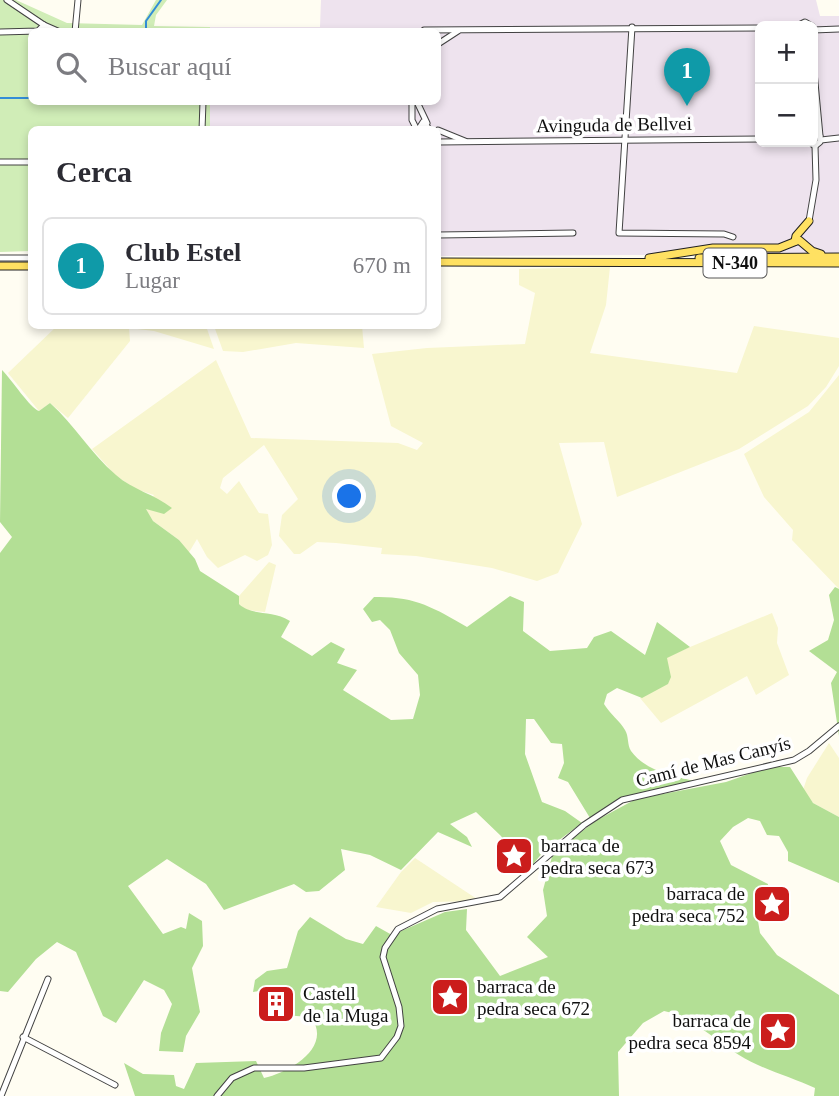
<!DOCTYPE html>
<html lang="es">
<head>
<meta charset="utf-8">
<style>
	body { margin:0; font-family:Georgia,serif; background:#f7f7f7; color:#2b2b33 }
	.controls { position:absolute; right:21px; top:21px; display:grid; overflow:hidden; border-radius:10px; box-shadow:0 4px 10px #0003 }
	.controls button { width:63px; height:63px; display:grid; place-items:center; padding:0; border:0; border-bottom:2px solid #e1e1e2; background:#fff; color:#2b2b33; font:35px sans-serif }
	.you { position:absolute; left:350px; top:497px; width:24px; height:24px; margin:-18px; border:5px solid #fff; border-radius:50%; background:#1a73e8; box-shadow:0 0 0 10px #1a73e833 }
	.badge { display:grid; place-items:center; width:46px; height:46px; border-radius:50%; background:#cb1d1c; color:#fff; font-size:23px; font-weight:700 }
	.pin { position:absolute; translate:-50% -58px; filter:drop-shadow(0 2px 4px #0008) }
	.pin::after { content:''; position:absolute; top:37px; width:24px; height:21px; background:inherit; clip-path:polygon(0 0,100% 0,50% 100%) }
	.list { margin:0; padding:0; list-style:none }
	h2 { display:flex; justify-content:space-between; align-items:center; height:91px; margin:0; padding:0 28px; font-size:30px }
	h2 small { font-size:23px; font-weight:400; color:#7c7c81 }
	.list li { display:grid; grid-template-columns:46px 1fr auto; gap:21px; align-items:center; box-sizing:border-box; height:98px; margin:0 14px 14px; padding:0 14px; border:2px solid #e1e1e2; border-radius:10px }
	.list b { display:block; font-size:26px; white-space:nowrap }
	.list p { margin:0; font-size:23px; white-space:nowrap; color:#7c7c81 }
	.list em { font-size:23px; font-style:normal; color:#7c7c81 }
	.icon { flex:none; width:38px; height:38px; fill:none; stroke:currentColor; stroke-width:2; stroke-linecap:round; stroke-linejoin:round }
	.map { position:relative; flex:none; width:839px; height:1096px; overflow:hidden }
	.search { position:absolute; background:#fff; box-shadow:0 4px 10px #0003; left:28px; top:28px; width:413px; height:77px; display:flex; align-items:center; gap:18px; box-sizing:border-box; padding:0 24px; border-radius:10px; color:#7c7c81; font-size:26px }
	.panel { position:absolute; background:#fff; box-shadow:0 4px 10px #0003; left:28px; top:126px; width:413px; height:203px; border-radius:10px }
	.map>svg:first-child { display:block }
</style>
</head>
<body>
<div class="map">
<svg width="839" height="1096" viewBox="0 0 839 1096">
	<rect width="100%" height="100%" fill="#fffdf2"/>
	<!-- industrial -->
	<path fill="#eee3ee" fill-rule="evenodd" d="M 321,0 L 816,0 L 820,16 L 839,16 L 839,254 L 438,256 L 438,130 L 210,129 L 210,102 L 438,102 L 438,32 L 210,32 L 210,27 L 320,27 ZM 760,26 L 813,26 L 813,142 L 760,142 Z"/>
	<!-- farmland -->
	<g fill="#f8f6cf">
		<path d="M 610,267 L 606,305 L 590,353 L 737,373 L 754,326 L 839,338 L 839,366 L 826,387 L 808,406 L 739,449 L 617,497 L 604,442 L 559,443 L 582,524 L 558,573 L 537,581 L 492,568 L 416,556 L 381,554 L 382,548 L 336,543 L 317,542 L 300,554 L 294,554 L 279,536 L 282,515 L 298,499 L 264,445 L 223,478 L 220,488 L 227,494 L 239,481 L 259,513 L 268,514 L 272,545 L 268,555 L 257,561 L 245,555 L 218,568 L 207,557 L 197,539 L 188,554 L 179,540 L 153,521 L 145,508 L 154,495 L 135,489 L 114,474 L 92,449 L 216,360 L 251,438 L 398,443 L 417,450 L 423,443 L 391,426 L 372,354 L 427,348 L 525,344 L 535,293 L 519,285 L 519,269 Z"/>
		<path d="M 57,326 L 206,326 L 214,349 L 154,331 L 129,328 L 130,341 L 68,418 L 50,403 L 39,411 L 8,373 Z"/>
		<path d="M 214,326 L 362,326 L 364,348 L 296,343 L 243,352 L 223,351 Z"/>
		<path d="M 839,375 L 839,589 L 792,540 L 793,530 L 764,497 L 744,454 L 809,412 Z"/>
		<path d="M 269,562 L 276,565 L 265,612 L 245,610 L 239,604 L 239,596 Z"/>
		<path d="M 772,613 L 778,628 L 777,643 L 789,675 L 756,695 L 747,676 L 661,723 L 640,698 L 666,684 L 666,657 Z"/>
		<path d="M 829,743 L 839,758 L 839,817 L 813,803 L 803,790 L 807,778 Z"/>
		<path d="M 415,858 L 480,901 L 433,902 L 411,913 L 376,907 L 401,872 Z"/>
	</g>
	<!-- green -->
	<path fill="#d0edb7" d="M 0,0 L 16,0 L 67,23 L 142,25 L 156,0 L 167,0 L 156,15 L 154,26 L 210,27 L 210,32 L 32,32 L 32,102 L 210,102 L 210,129 L 32,130 L 31,251 L 0,252 Z"/>
	<!-- forest -->
	<g fill="#b3df95">
		<path d="M 2,370 C 12,380 30,408 39,411 L 50,403 C 74,424 91,454 116,475 C 133,490 154,494 172,508 L 164,514 L 146,509 L 153,521 L 179,540 L 195,559 L 200,571 L 239,596 L 239,604 C 253,617 272,609 290,621 L 281,637 L 312,656 L 331,642 L 345,649 L 337,663 L 357,670 L 343,690 L 391,720 L 413,719 L 420,695 L 418,675 L 399,653 L 390,630 L 380,620 L 372,622 L 363,609 L 374,597 C 414,596 433,607 467,627 L 510,596 L 524,602 L 523,631 L 550,651 L 587,648 L 594,637 L 611,631 L 645,655 L 657,622 L 690,647 L 667,658 L 671,677 L 668,684 L 642,698 L 617,688 L 607,694 L 604,704 C 610,714 620,721 625,730 C 629,736 627,745 631,751 C 647,773 677,776 701,783 L 633,795 L 590,818 L 568,782 L 558,778 L 564,763 L 562,744 L 551,743 L 534,719 L 526,719 L 525,754 L 542,802 L 565,811 L 582,823 L 543,852 L 526,873 L 501,836 L 476,812 L 450,824 L 467,837 L 472,847 L 438,832 L 401,870 L 370,855 L 341,849 L 345,870 L 319,891 L 306,892 L 294,884 L 224,910 L 206,884 L 167,859 L 128,886 L 163,934 L 181,927 L 186,929 L 189,913 L 202,921 L 203,946 L 192,968 L 200,1012 L 186,1036 L 183,1052 L 159,1051 L 161,1033 L 172,1004 L 164,990 L 144,980 L 116,1023 L 103,1016 L 76,952 L 57,942 L 36,959 L 8,992 L 0,991 L 0,553 L 12,537 L 0,522 Z"/>
		<path d="M 835,587 L 839,589 L 839,736 L 831,683 L 837,672 L 809,651 L 828,640 L 834,620 L 829,595 Z"/>
		<path d="M 769,767 L 790,767 L 813,803 L 839,817 L 839,883 L 788,861 L 788,852 L 779,836 L 767,835 L 760,821 L 748,818 L 733,827 L 720,841 L 731,865 L 768,884 L 767,904 L 757,915 L 760,933 L 777,955 L 839,995 L 839,1096 L 814,1096 L 815,1088 C 791,1077 761,1069 739,1055 C 713,1039 694,1018 664,1011 L 643,1023 L 618,1052 L 619,1096 L 135,1096 L 124,1063 L 143,1074 L 174,1075 L 176,1086 L 184,1089 L 196,1063 L 256,1061 L 264,1078 C 290,1072 333,1047 311,1017 L 282,1015 L 283,992 L 275,989 L 253,992 L 255,980 L 267,971 L 287,968 L 298,931 L 310,917 L 346,939 L 363,944 L 376,926 L 392,935 L 445,912 L 467,909 L 466,930 L 500,976 L 548,957 L 527,937 L 547,916 L 543,890 L 553,853 L 597,820 L 636,799 L 726,782 Z"/>
	</g>
	<g fill="none" stroke-linecap="round" stroke-linejoin="round">
		<!-- stream -->
		<g stroke="#338dd7" stroke-width="2">
			<path d="M 146,32 L 146,21 L 161,0"/>
			<path d="M 0,98 L 32,98"/>
		</g>
		<defs>
			<g id="minor">
				<path d="M 7,0 L 44,25 L 60,32"/>
				<path d="M 797,26 L 805,22 L 812,26"/>
				<path d="M 632,27 L 619,233 L 724,234 L 733,237"/>
				<path d="M 424,30 L 760,28"/>
				<path d="M 813,30 L 839,29"/>
				<path d="M 0,32 L 38,31 L 44,25"/>
				<path d="M 75,32 L 78,0"/>
				<path d="M 170,32 L 403,32"/>
				<path d="M 416,32 L 427,32"/>
				<path d="M 438,44 L 458,31"/>
				<path d="M 813,61 L 820,136"/>
				<path d="M 412,102 L 412,120 L 417,130"/>
				<path d="M 417,102 L 427,123"/>
				<path d="M 202,130 L 203,102"/>
				<path d="M 418,130 L 423,122 L 430,130"/>
				<path d="M 438,130 L 465,141"/>
				<path d="M 821,140 L 839,138"/>
				<path d="M 438,142 L 760,139"/>
				<path d="M 809,142 L 815,146 L 820,142 L 820,136 L 813,133"/>
				<path d="M 0,162 L 32,162"/>
				<path d="M 809,221 L 816,180 L 815,146"/>
				<path d="M 438,235 L 573,233"/>
				<path d="M 0,258 L 32,258"/>
				<path d="M 23,1037 L 115,1085"/>
				<path d="M 1,1096 L 48,979"/>
				<path d="M 217,1096 L 232,1078 L 254,1068 L 304,1068 L 381,1058 L 397,1037 L 401,1026 L 399,1007 L 383,957 L 385,948 L 398,929 L 437,909 L 500,897 L 584,825 L 622,800 L 794,760 L 809,751 L 839,726"/>
			</g>
			<g id="major">
				<path d="M 795,241 L 796,236 L 809,221"/>
				<path d="M 649,258 L 713,248 L 779,248 L 799,240 L 812,251 L 821,254"/>
				<path d="M 699,258 L 839,257"/>
				<path d="M 438,262 L 839,263"/>
				<path d="M 0,266 L 32,266"/>
			</g>
		</defs>
		<!-- minor casing -->
		<use href="#minor" stroke="#424242" stroke-width="7"/>
		<!-- major casing -->
		<use href="#major" stroke="#202020" stroke-width="9"/>
		<!-- minor -->
		<use href="#minor" stroke="#fff" stroke-width="5"/>
		<!-- major -->
		<use href="#major" stroke="#ffe162" stroke-width="7"/>
	</g>
	<!-- icons -->
	<defs>
		<symbol id="sight-square" viewBox="-11 -11 22 22"><rect x="-9" y="-9" width="18" height="18" rx="4" fill="#cb1d1c" stroke="#fff"/><path d="M0-6L1.8-2.2L6-1.7L2.9 1.2L3.7 5.4L0 3.3L-3.7 5.4L-2.9 1.2L-6-1.7L-1.8-2.2Z" fill="#fff"/></symbol>
		<symbol id="building-square" viewBox="-11 -11 22 22"><rect x="-9" y="-9" width="18" height="18" rx="4" fill="#cb1d1c" stroke="#fff"/><path d="M-4-6H4V6H1V3H-1V6H-4ZM-2.5-4.3h1.7v1.8h-1.7ZM.8-4.3h1.7v1.8H.8ZM-2.5-1h1.7V.8h-1.7ZM.8-1h1.7V.8H.8Z" fill="#fff"/></symbol>
	</defs>
	<g fill-rule="evenodd">
		<use href="#sight-square" x="492" y="834" width="44" height="44"/>
		<use href="#sight-square" x="750" y="882" width="44" height="44"/>
		<use href="#sight-square" x="428" y="975" width="44" height="44"/>
		<use href="#building-square" x="254" y="982" width="44" height="44"/>
		<use href="#sight-square" x="756" y="1009" width="44" height="44"/>
	</g>
	<g text-anchor="middle" stroke-width="7" stroke-linejoin="round" paint-order="stroke">
		<!-- shield labels -->
		<rect fill="#fff" stroke="#575757" stroke-width="2" x="703.5" y="248.5" width="63" height="29" rx="5"/>
		<g font-size="18" font-weight="bold" fill="#0f0f0f">
			<text x="735" y="269">N-340</text>
		</g>
		<!-- street labels -->
		<g font-size="19" fill="#0f0f0f" stroke="#fff">
			<text transform="translate(614 124) rotate(-1)" y="7">Avinguda de Bellvei</text>
			<text transform="translate(713 761) rotate(-14)" y="7">Camí de Mas Canyís</text>
		</g>
		<!-- poi labels -->
		<g font-size="19" fill="#0f0f0f" stroke="#fff" text-anchor="start">
			<text x="541" y="852">barraca de<tspan x="541" dy="22">pedra seca 673</tspan></text>
			<text x="745" y="900" text-anchor="end">barraca de<tspan x="745" dy="22">pedra seca 752</tspan></text>
			<text x="477" y="993">barraca de<tspan x="477" dy="22">pedra seca 672</tspan></text>
			<text x="303" y="1000">Castell<tspan x="303" dy="22">de la Muga</tspan></text>
			<text x="751" y="1027" text-anchor="end">barraca de<tspan x="751" dy="22">pedra seca 8594</tspan></text>
		</g>
	</g>
</svg>
<div class="controls">
<button>+</button>
<button>−</button>
</div>
<div class="you"></div>
<div class="pin badge" style="left:687px;top:106px;background:#0f9aa8">1</div>
<div class="search"><svg class="icon" aria-label="search" viewBox="0 0 24 24"><circle cx="10" cy="10" r="6"/><path d="M15 15l6 6"/></svg>Buscar aquí</div>
<section class="panel">
<h2>Cerca<small></small></h2>
<ul class="list">
<li><span class="badge" style="background:#0f9aa8">1</span><div><b>Club Estel</b><p>Lugar</p></div><em>670 m</em></li>
</ul>
</section>
</div>
</body>
</html>
